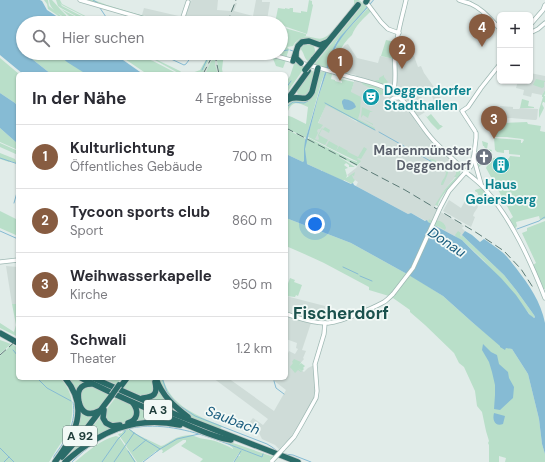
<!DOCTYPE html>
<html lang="de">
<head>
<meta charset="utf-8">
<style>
	body { margin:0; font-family:"DM Sans",sans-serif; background:#f7f7f7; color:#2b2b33 }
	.controls { position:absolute; right:12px; top:12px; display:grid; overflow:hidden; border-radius:6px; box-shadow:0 1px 3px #0004 }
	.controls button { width:36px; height:36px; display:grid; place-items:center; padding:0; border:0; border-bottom:1px solid #e1e1e2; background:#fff; color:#2b2b33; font:20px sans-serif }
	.you { position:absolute; left:315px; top:224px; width:14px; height:14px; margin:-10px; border:3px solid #fff; border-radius:50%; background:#1a73e8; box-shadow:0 0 0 6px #1a73e833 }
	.badge { display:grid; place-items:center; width:26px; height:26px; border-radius:50%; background:#875c41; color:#fff; font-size:13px; font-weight:700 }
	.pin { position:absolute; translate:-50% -33px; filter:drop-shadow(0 1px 2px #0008) }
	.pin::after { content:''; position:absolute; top:21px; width:14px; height:12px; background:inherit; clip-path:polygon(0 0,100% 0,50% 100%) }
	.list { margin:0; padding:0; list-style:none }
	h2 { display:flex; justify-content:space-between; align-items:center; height:52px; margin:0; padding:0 16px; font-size:17px }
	h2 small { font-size:13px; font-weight:400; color:#7c7c81 }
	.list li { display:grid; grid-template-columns:26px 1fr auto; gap:12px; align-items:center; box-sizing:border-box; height:64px; padding:0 16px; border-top:1px solid #e1e1e2 }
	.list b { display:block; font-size:15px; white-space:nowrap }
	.list p { margin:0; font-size:13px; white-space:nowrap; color:#7c7c81 }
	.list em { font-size:13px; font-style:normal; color:#7c7c81 }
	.icon { flex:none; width:22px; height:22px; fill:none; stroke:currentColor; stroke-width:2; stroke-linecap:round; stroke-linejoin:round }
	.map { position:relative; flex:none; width:545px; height:462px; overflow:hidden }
	.search { position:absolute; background:#fff; box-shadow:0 1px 3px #0004; left:16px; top:16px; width:272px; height:44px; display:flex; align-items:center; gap:10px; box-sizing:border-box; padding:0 14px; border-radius:22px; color:#7c7c81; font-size:15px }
	.panel { position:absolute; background:#fff; box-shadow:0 1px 3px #0004; left:16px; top:72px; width:272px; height:308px; border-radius:6px }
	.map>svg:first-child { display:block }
</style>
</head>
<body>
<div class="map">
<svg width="545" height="462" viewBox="0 0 545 462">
	<rect width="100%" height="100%" fill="#e1ece9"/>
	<!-- built -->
	<g fill="#cfdcd8">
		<path d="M 192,0 L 218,0 L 217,10 L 231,11 L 235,3 L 237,3 L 234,11 L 253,16 L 256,0 L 262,0 L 262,2 L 270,2 L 267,20 L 275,23 L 164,23 L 164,21 L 142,15 L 144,8 L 183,17 L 190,1 Z"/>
		<path d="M 348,44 L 357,58 L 378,63 L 380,56 L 394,59 L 396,61 L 407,60 L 409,56 L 414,56 L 418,67 L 421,66 L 424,73 L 441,97 L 435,102 L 431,95 L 429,95 L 426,91 L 420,95 L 430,109 L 414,119 L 420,128 L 430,139 L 461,170 L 445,189 L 434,208 L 464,226 L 462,228 L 465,231 L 460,239 L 411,213 L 408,214 L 358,187 L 356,186 L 358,182 L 347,175 L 356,168 L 360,163 L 312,139 L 326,104 L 357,122 L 351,92 L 356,75 L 333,70 L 342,49 L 345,45 Z"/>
		<path d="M 213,53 L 217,53 L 217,65 L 220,74 L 218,74 L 215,65 L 215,53 L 205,74 L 202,74 Z"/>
		<path d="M 530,73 L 545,76 L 545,90 L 542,95 L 532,93 L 531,97 L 523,95 L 524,90 L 516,88 L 518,81 L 530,81 Z"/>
		<path d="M 500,106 L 513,107 L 513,109 L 519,109 L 520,108 L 538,109 L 537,119 L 536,120 L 534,120 L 511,118 L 498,119 Z"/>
		<path d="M 449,200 L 461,208 L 465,201 L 474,207 L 477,205 L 478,207 L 474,213 L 473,216 L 475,217 L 471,227 L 443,211 Z"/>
		<path d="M 6,266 L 18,267 L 18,304 L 12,304 Z"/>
		<path d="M 286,296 L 325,306 L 324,321 L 312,320 L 302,350 L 306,351 L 303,358 L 304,359 L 297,367 L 304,372 L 308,368 L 312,366 L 313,366 L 316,390 L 315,396 L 299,425 L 290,438 L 279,449 L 275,445 L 262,439 L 258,431 L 248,424 L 253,418 L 263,425 L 268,419 L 213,378 L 228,378 L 274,411 L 286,390 L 273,380 L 274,378 L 286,378 L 286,357 L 289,351 L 295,354 L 298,349 L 296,348 L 297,343 L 286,339 Z"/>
	</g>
	<!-- green -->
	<g fill="#b9dfc9">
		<path d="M 44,0 L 48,0 L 49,6 L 62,17 L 64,17 C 57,13 50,9 49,0 L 52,0 L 61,10 L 66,15 L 66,16 L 64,18 L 69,16 L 61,9 L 88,23 L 69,23 L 48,9 L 47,4 Z"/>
		<path d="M 56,0 L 60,0 L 62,4 L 99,23 L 97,23 L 62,5 L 60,3 L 62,6 L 95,23 L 89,23 L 61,8 L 58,6 Z"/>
		<path d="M 84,0 L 94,0 L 107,5 L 164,22 L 164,23 Z"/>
		<path d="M 309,0 L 312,1 L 312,4 L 313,5 L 307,34 L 281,25 L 281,23 L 275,23 L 278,8 L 285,9 L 285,8 L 289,9 L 290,8 L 293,8 L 293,12 L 301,13 L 301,11 L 307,12 Z"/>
		<path d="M 354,0 L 359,0 L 367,7 L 336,42 L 326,68 L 314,65 L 361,7 L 358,4 L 348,16 L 346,15 L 354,4 Z"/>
		<path d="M 368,8 L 371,11 C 364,18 355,26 352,35 C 340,46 338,55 333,70 L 328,68 L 337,45 L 341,37 Z"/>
		<path d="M 337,25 L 340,26 L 324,43 L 309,41 L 297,47 L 294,46 C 302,28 315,42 323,38 C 329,36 334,29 337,25 Z"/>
		<path d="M 281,27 L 306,34 L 306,36 C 300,38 296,40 293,46 L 287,47 L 289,49 L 286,58 L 269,53 L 281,53 Z"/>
		<path d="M 386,40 L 396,42 L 394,59 L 381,56 Z"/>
		<path d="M 306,43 L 312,44 C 318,51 314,55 310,62 C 303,60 305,51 299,48 Z"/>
		<path d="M 28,53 L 57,53 L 86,74 L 51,74 L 32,59 Z"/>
		<path d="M 116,53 L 153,53 L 165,58 L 152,55 L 148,54 L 147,55 L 180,71 L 183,74 L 180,74 L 155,60 L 138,53 L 141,56 L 153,61 L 178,74 L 147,74 Z"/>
		<path d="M 203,53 L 212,53 L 202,74 L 195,74 L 192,73 L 200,70 L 208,56 Z"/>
		<path d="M 215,53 L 215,65 L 218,74 L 205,74 Z"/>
		<path d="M 217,53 L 224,53 L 222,69 L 223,74 L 220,74 C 218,67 216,60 217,53 Z"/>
		<path d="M 251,53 L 261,53 L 286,60 L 283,68 L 276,66 L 274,61 L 273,59 Z"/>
		<path d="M 0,58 L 19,74 L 18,74 L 18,107 L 15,103 L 0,93 Z"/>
		<path d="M 296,63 L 305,67 L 286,94 L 286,82 L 290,76 L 294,64 Z"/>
		<path d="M 311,70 L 314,72 L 314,77 L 312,77 L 312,84 L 308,96 L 298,96 L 297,92 L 297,89 Z"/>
		<path d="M 319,71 L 325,72 L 321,83 L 306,138 L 286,128 L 286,115 L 292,117 L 306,124 L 308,107 C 298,103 293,100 288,111 L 286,109 L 286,105 L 290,100 L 306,100 Z"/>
		<path d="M 327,72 L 332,74 L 331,79 L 335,80 L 335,81 L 342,83 L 342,81 L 341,81 L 341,79 L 354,82 L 351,92 L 361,97 L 360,112 L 358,119 L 375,128 L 374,130 L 326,105 L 318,123 L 323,125 L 320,129 L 318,129 L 317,131 L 318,133 L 315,139 L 318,140 L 319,139 L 318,135 L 322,128 L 323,129 L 325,127 L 330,130 L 329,133 L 322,129 L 319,135 L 328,140 L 325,145 L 308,137 L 318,98 Z"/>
		<path d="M 384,75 L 384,77 L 388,82 L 387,83 L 388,84 C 384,87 379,83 374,81 L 377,80 L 379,80 L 379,78 Z"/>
		<path d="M 536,79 L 545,81 L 545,82 L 544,82 L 544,87 L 542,88 L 533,85 Z"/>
		<path d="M 363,82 L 374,86 L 388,93 L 384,93 L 381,95 L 373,91 L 374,90 L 362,84 Z"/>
		<path d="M 545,90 L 545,94 L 544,96 L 545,96 L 545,103 L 544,102 L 543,102 L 542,104 L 544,108 L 539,118 L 539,110 L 543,97 L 542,97 L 542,95 Z"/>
		<path d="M 522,99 L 529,101 L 528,106 L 534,107 L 534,108 L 520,108 Z"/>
		<path d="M 362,107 L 373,112 L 370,112 L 368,118 L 363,115 L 361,118 L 373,124 L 373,125 L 361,118 Z"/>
		<path d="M 431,114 L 440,125 L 441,125 L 443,127 L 442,127 L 438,130 L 431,123 L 425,115 L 427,117 Z"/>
		<path d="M 502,121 L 505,121 L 505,123 L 527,122 L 528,124 L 541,126 L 540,131 L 545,132 L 545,219 L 540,220 L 539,216 L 516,222 L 517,226 L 514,230 L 509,220 L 513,217 L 486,168 L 488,164 L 482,165 L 479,167 L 477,162 L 490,158 L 491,155 L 489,154 L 488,152 L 476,156 L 477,151 L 485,149 L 484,146 L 483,146 L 482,141 L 488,143 L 487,149 L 492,150 L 491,152 L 493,155 L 493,158 L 504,157 L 504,160 C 507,160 509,159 510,156 L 520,157 L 520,155 L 509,154 L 509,150 L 504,150 L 504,153 L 497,152 L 495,150 L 494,138 L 521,140 L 521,143 L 522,143 L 524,140 L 523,139 L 507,137 L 493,137 L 492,126 L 502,126 Z"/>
		<path d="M 0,128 L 18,144 L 18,150 L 0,142 Z"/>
		<path d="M 286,129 L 308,140 L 309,138 L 351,160 L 357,162 L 357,161 L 346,156 L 347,155 L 346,156 L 336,151 L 339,146 L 348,151 L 347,153 L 348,152 L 358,157 L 364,147 L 367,149 L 361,159 L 358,158 L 357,159 L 361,161 L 357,166 L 338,156 L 355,167 L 349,167 L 349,165 L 346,163 L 344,165 L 348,168 L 345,169 L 347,176 L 346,178 L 355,172 L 354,176 L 352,175 L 353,178 L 355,180 L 352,184 L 344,180 L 343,181 C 336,178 329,174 322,171 L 322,170 L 320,170 L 286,154 Z"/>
		<path d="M 329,141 L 338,146 L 336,151 L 326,146 Z"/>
		<path d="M 0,143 L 18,151 L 18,155 L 0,147 Z"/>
		<path d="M 0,153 L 15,159 L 16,162 L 18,161 L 18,164 L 10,161 L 9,162 L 0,159 Z"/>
		<path d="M 430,159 L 433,159 L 445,167 L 451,164 L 454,165 L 461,170 L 460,173 L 461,174 C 455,181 438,198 438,206 L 435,205 L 445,189 L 456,177 L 454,177 L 456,174 L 456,171 L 453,168 L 449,169 L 447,176 L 443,185 L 441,185 C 441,180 446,178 446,172 L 445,170 L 429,161 Z"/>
		<path d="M 481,188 L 486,193 L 484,196 L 491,202 L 491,203 L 484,204 L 484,203 L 482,203 L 477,192 L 476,192 L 475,191 L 475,190 Z"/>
		<path d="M 0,211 L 18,220 L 18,236 L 0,228 Z"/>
		<path d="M 286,218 L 351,243 L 407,274 L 399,285 L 389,296 L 369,290 L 369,287 C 354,279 339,271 324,263 C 312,257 299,252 286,246 Z"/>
		<path d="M 429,219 L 430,220 C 437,220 444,220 446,228 L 445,230 L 438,226 L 437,227 L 428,222 Z"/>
		<path d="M 545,221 L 545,289 L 543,289 L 533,265 L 536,263 L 522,233 L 527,231 L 527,228 Z"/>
		<path d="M 458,231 L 461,233 L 460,235 L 461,237 L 462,235 L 504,275 L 516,290 L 534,315 L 535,317 L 533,318 L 484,261 L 462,240 L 456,237 L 455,235 Z"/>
		<path d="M 410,275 L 443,296 L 472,322 L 505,349 L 506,347 L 512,349 L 528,374 L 539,419 L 542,444 L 545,454 L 545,462 L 505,462 L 506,458 L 499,456 L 499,462 L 489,462 L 489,445 L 488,443 L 489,441 L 486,431 L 482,412 L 477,406 L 475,391 L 464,367 L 459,363 L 454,353 L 425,325 L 410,312 L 410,310 L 393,298 L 379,307 L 373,309 L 393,297 Z"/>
		<path d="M 290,278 L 295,280 L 294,282 L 302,285 L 298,296 L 296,295 L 295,297 L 286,296 L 286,289 Z"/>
		<path d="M 12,304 L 18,304 L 18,337 L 0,328 L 0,323 L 14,332 L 16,325 Z"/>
		<path d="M 0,340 L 11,344 L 0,354 Z"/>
		<path d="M 12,344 L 18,348 L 18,378 L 60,378 C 76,394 75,417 66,436 C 62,442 57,448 54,454 C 52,457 51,459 49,462 L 0,462 L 0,356 Z"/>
		<path d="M 294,359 L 301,362 L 299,365 L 301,363 L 305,366 L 303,368 L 304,369 L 302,371 L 298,368 L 302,372 L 301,372 L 298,370 L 295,373 L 290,367 L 293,363 L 292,362 Z"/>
		<path d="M 66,378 L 79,378 L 89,383 L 80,388 L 81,409 L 96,414 L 64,451 L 71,440 L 79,405 Z"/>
		<path d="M 103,378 L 121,378 L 117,385 Z"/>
		<path d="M 129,378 L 152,378 L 155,386 L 154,393 L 145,397 L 123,388 Z"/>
		<path d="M 157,378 L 163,378 C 170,406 198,416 222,426 L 220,430 C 205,424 185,417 173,405 C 167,397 162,386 157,378 Z"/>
		<path d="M 90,385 L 111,394 L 100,408 L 90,412 L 83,408 L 80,392 L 81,390 Z"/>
		<path d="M 157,388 L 180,412 L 148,399 Z"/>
		<path d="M 116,397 L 133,405 L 135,416 L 128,422 L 115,425 L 105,421 L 106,410 Z"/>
		<path d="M 135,405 L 140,407 L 143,411 L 163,419 L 168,419 L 184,425 L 151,422 L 108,431 L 64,461 L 102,415 L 112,427 L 131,423 L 136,419 Z"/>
		<path d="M 127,429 L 128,430 L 131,430 L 138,435 L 161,446 C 166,445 170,441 176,438 C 181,436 187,435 192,435 C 199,439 207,439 215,441 C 221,443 228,446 233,449 L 233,448 L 227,443 L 227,441 L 230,442 L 274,457 L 270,462 L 234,462 L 238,456 L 240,456 L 239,453 L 233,462 L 200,462 L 203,459 L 181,446 L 186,442 L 186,440 L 183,440 L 163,453 L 162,453 L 163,451 L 161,449 L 157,452 L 156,451 L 145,460 L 144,460 L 142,462 L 137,462 L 126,446 L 128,443 L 126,445 L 118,434 L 122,433 L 123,431 Z"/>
		<path d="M 116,436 L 119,437 L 136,462 L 75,462 C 87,452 100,440 116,436 Z"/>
	</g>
	<!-- water -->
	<g fill="#86bbd4">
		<path d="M 0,0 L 40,0 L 42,1 L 47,10 L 67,23 L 23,23 L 23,38 L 20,40 L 23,46 L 23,53 L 28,53 L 32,59 L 51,74 L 23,74 L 0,55 Z"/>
		<path d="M 373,0 L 374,0 C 362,16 342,32 334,51 L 318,98 L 307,141 L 305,149 L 307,164 L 351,184 L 353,183 L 354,185 L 408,214 L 411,213 L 425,221 L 427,220 L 428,222 L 462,240 L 475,253 L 501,278 L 516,295 L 529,314 L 534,318 L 535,317 L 534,315 L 516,290 L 504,275 L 462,235 L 465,231 L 472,235 L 480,242 L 484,239 C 490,243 496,247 502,252 C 507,256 512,263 516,268 C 529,285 541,302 545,323 L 545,454 L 542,444 L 539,419 L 528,374 L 512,349 L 506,348 L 505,350 L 500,347 L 500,346 L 472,322 L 443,296 L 407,274 L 351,243 L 286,218 L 286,154 L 303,162 L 304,161 L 304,149 L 305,141 C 312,118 318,95 325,72 C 329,60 332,47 340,37 Z"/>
		<path d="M 57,53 L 113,53 L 143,74 L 86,74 L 67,62 Z"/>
		<path d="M 0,93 L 15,103 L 18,107 L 18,144 L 0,128 Z"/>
		<path d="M 344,99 C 350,100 354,101 356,107 C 352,110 349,111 344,109 L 342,103 L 342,101 Z"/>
		<path d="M 483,344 L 491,352 L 497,355 L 499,364 L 508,372 L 509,378 L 514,387 L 513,398 L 500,410 L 494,409 L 495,395 L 495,385 L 492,372 L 489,362 L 482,350 Z"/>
		<path d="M 494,413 L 505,416 L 503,424 C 495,427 492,420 494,413 Z"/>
	</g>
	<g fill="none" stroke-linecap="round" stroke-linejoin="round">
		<!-- stream -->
		<g stroke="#86bbd4" stroke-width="1">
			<path d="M 93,0 L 98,3"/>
			<path d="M 100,8 L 110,23"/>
			<path d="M 290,50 L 293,51"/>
			<path d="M 281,51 L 288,50"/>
			<path d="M 134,53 L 135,53"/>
			<path d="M 158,53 L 169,58"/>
			<path d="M 275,53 L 276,53"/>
			<path d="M 171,59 L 184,65 L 186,64 L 194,53"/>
			<path d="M 202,70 L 210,53"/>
			<path d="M 286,88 L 291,81"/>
			<path d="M 325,103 L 375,130"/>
			<path d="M 286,106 L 288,106 L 293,102 L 304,103 L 308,101"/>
			<path d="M 379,132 L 448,171"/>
			<path d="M 0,158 L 18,164"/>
			<path d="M 14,203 L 18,189"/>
			<path d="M 517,229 L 539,221 L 543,218 L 545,217"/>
			<path d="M 0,231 L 18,239"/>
			<path d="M 343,267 L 358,274"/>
			<path d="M 360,276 L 372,281"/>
			<path d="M 13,350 L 18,356"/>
			<path d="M 37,378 L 47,388 L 71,401"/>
			<path d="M 162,378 L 167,392 L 177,404 L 195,416 L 267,444 L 272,447 L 277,451"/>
			<path d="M 274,381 L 276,388 L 284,394"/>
			<path d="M 129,429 L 134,433 L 160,449"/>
			<path d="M 0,448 L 14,462"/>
			<path d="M 128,451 L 135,462"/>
			<path d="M 133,451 L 146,440"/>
			<path d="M 284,454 L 293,455 L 311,462"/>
			<path d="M 54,458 L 54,456 C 66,440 77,423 73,402"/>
			<path d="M 4,462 L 9,457"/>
			<path d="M 72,462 C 79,455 87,448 95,443 C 150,407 208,437 262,457 L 263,454"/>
			<path d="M 102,462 L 118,439 L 125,432 L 125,430"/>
			<path d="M 114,462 L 134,433"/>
			<path d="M 143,462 L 160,449 L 177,439 L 199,434"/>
			<path d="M 234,462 L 241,451"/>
		</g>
		<defs>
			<g id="secondary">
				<path d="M 80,0 L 159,23"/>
				<path d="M 459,0 C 463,2 467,2 471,4 C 483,9 491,20 500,29"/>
				<path d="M 366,2 L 381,22 L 388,29 L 399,33"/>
				<path d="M 181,23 L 188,2"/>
				<path d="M 530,25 L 543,10 L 545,5"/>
				<path d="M 530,33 L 538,29 L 545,23"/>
				<path d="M 265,53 L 294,61"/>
				<path d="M 300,63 C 317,67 334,72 350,77 C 365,81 381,84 393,92 C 411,105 419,125 434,141 C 445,152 456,162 467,173 C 473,178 480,183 485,189 C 512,220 530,260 545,298"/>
				<path d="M 393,94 C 397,80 394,69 395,56 C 396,37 402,18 406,0"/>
				<path d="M 390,101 L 394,98 L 398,98"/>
				<path d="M 475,131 L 462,111 L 468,107 L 481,88 L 500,64"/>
				<path d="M 474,159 L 481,184"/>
				<path d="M 440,208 L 449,191 L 471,166 L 474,155 L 476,138 L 476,133"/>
				<path d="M 0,262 L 18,260"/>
				<path d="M 286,314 C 299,318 312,323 325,323 C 337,324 373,308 384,302 C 387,300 390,297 393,294"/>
				<path d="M 283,449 L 294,437 L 301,425 L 316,398 L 317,391 L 315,364 L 324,334 L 325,323"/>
			</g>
			<g id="highway">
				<path d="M 366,2 L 367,0"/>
				<path d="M 296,53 L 296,58 L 301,63"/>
				<path d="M 313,60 L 358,5"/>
				<path d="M 293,61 L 298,46 L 302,42 L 309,41 L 320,45 L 327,42"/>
				<path d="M 287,100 L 308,71"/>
				<path d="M 286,101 C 288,100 290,98 293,98 C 301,96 306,103 312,92 L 318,68"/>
				<path d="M 0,333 L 18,343"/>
				<path d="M 81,378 C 115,395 149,410 185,424 C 199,430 216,438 231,440"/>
				<path d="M 93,378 L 177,415 L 298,462"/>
				<path d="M 156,378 C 162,396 174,406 188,417"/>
				<path d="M 91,384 C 79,384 77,392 79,402 C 82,414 89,416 99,411"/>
				<path d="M 121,386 L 127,378"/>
				<path d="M 143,398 C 154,397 158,394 155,382"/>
				<path d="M 104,410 L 103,418 L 106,423 L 112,426 L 120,425"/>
				<path d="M 128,423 C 138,420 139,411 133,403"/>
				<path d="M 62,457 L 84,432 L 112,395"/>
				<path d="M 55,462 C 75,435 90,408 65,378"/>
				<path d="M 65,462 C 99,432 134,415 180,425"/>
			</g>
		</defs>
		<!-- secondary casing -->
		<use href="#secondary" stroke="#9fb9b4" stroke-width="5"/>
		<!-- highway casing -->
		<use href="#highway" stroke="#c1c9c8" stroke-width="7"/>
		<!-- secondary -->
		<use href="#secondary" stroke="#fff" stroke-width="3.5"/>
		<!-- highway -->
		<use href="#highway" stroke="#2b6c69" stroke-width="5.5"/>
		<!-- rail -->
		<g stroke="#5b7a76" stroke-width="1" stroke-dasharray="8 4" stroke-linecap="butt">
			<path d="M 227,23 L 236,0"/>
			<path d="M 216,53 L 216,60 L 219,74"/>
			<path d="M 203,74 L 214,53"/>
			<path d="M 286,128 L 405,190 L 477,233 L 504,251 L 521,269 L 534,289"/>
			<path d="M 0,355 L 18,339"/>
		</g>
		<defs>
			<g id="secondary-bridge">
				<path d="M 393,294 L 413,268 L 423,246 L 440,208"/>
				<path d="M 272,461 L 283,449"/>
			</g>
			<g id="highway-bridge">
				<path d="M 305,70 L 313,60"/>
				<path d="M 112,395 L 119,385"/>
			</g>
		</defs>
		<!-- secondary-bridge casing -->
		<use href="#secondary-bridge" stroke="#9fb9b4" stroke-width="5" stroke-linecap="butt"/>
		<!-- highway-bridge casing -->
		<use href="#highway-bridge" stroke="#c1c9c8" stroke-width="7" stroke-linecap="butt"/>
		<!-- secondary-bridge -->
		<use href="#secondary-bridge" stroke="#fff" stroke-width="3.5"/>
		<!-- highway-bridge -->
		<use href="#highway-bridge" stroke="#2b6c69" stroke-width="5.5"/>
	</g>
	<!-- icons -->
	<defs>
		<symbol id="theatre-disc" viewBox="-11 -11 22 22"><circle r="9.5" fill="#0f9aa8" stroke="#f2f9f6"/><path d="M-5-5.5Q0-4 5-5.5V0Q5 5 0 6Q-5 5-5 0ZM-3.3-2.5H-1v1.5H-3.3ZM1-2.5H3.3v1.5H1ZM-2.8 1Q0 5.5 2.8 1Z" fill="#fff"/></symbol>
		<symbol id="church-disc" viewBox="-11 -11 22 22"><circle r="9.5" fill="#6b7280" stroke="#f2f9f6"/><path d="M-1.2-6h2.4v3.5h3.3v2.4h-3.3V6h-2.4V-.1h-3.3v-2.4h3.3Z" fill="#fff"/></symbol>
		<symbol id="building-disc" viewBox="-11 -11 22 22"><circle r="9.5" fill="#0f9aa8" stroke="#f2f9f6"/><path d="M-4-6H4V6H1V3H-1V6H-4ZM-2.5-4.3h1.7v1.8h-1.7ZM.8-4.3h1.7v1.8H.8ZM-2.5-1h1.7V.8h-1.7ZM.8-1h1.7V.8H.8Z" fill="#fff"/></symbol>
	</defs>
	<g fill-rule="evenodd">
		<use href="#theatre-disc" x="361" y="87" width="20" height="20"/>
		<use href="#church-disc" x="474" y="147" width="20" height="20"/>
		<use href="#building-disc" x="491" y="155" width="20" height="20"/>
	</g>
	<g text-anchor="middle" stroke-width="3.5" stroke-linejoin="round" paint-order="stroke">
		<!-- shield labels -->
		<g fill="#f2f9f6" stroke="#5f7673" stroke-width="1">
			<rect x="144" y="400" width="28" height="20" rx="3"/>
			<rect x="63" y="426" width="34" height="20" rx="3"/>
		</g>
		<g font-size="12" font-weight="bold" fill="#203e3b">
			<text x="158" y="414">A 3</text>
			<text x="80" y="440">A 92</text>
		</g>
		<!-- culture labels -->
		<g font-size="13" font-weight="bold" fill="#0d838f" stroke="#f2f9f6" text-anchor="start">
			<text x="384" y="95">Deggendorfer<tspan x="384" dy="15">Stadthallen</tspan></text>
			<text x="501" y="189" text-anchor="middle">Haus<tspan x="501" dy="15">Geiersberg</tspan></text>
		</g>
		<!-- worship labels -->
		<g font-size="13" font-weight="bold" fill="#5b616d" stroke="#f2f9f6" text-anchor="end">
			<text x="471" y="155">Marienmünster<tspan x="471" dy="15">Deggendorf</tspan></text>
		</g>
		<!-- water labels -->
		<g font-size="14" font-style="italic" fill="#185b7d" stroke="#f2f9f6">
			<text transform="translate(447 242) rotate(34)" y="5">Donau</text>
			<text transform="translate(233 420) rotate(21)" y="5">Saubach</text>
		</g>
		<!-- district labels -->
		<g font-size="17" font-weight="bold" fill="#1b514d" stroke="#f2f9f6">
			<text x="341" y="319">Fischerdorf</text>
		</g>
	</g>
</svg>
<div class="controls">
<button>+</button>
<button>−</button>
</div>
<div class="you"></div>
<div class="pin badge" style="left:340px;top:81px">1</div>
<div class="pin badge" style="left:402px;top:69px">2</div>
<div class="pin badge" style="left:494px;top:139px">3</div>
<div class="pin badge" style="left:482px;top:47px">4</div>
<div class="search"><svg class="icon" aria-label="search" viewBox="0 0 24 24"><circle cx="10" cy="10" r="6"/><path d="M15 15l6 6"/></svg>Hier suchen</div>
<section class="panel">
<h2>In der Nähe<small>4 Ergebnisse</small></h2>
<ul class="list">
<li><span class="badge">1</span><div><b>Kulturlichtung</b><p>Öffentliches Gebäude</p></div><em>700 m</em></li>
<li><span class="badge">2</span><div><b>Tycoon sports club</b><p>Sport</p></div><em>860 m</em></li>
<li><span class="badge">3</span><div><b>Weihwasserkapelle</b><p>Kirche</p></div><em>950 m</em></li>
<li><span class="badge">4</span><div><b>Schwali</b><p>Theater</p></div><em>1.2 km</em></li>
</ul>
</section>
</div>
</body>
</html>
